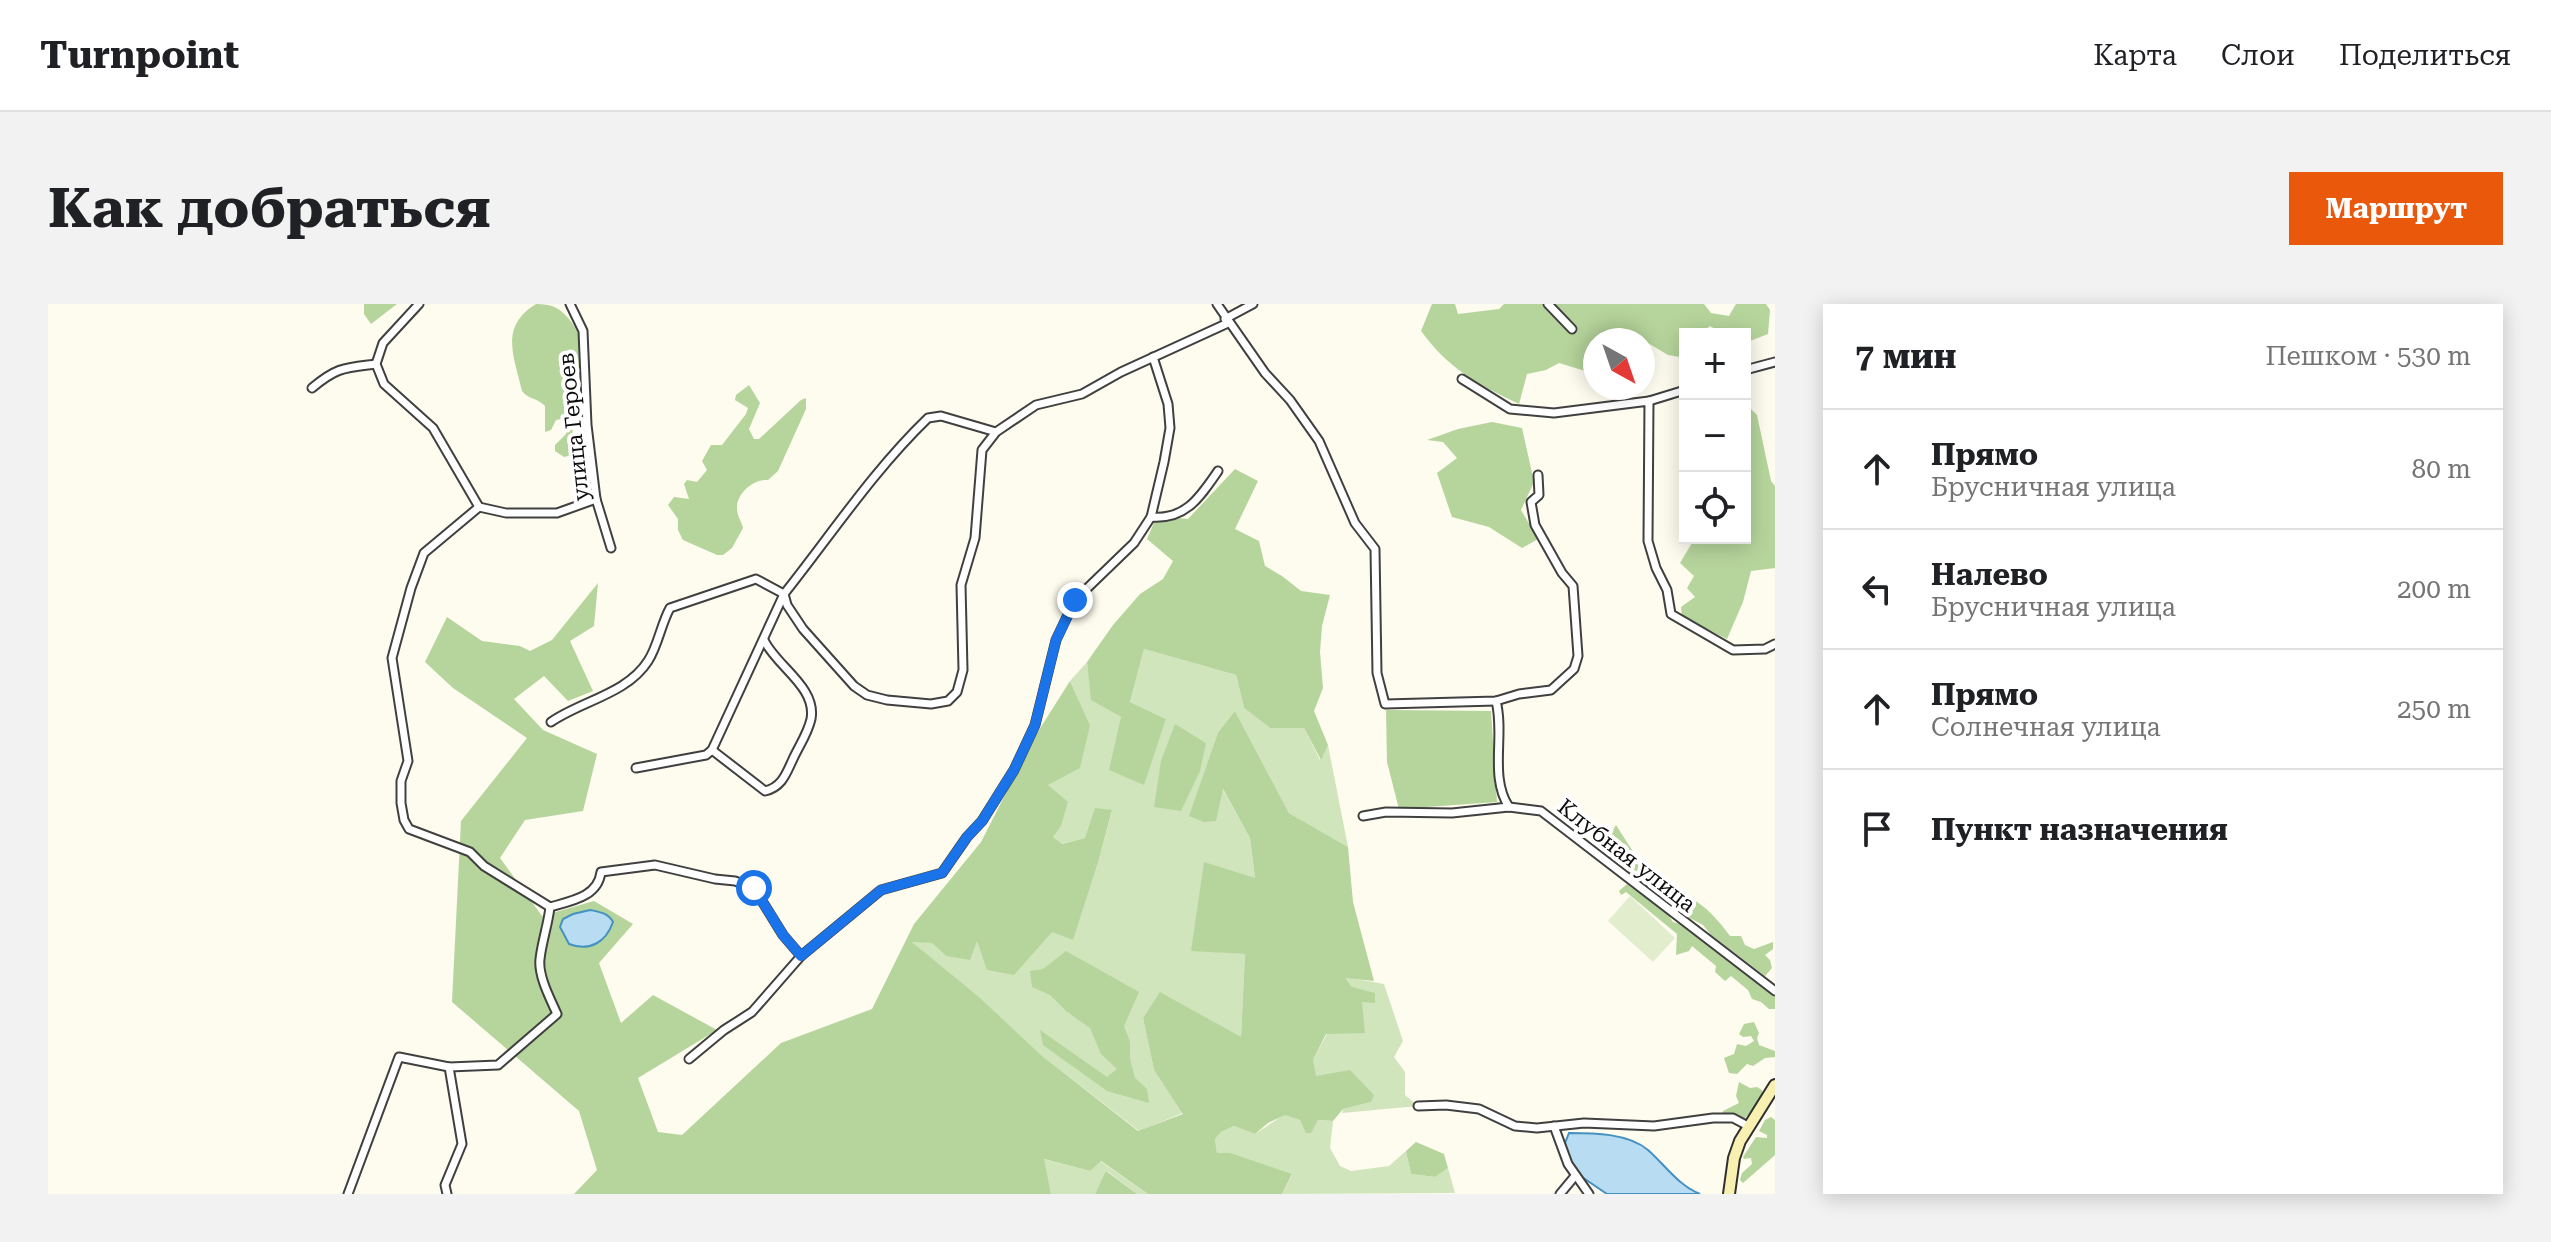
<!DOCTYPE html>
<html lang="ru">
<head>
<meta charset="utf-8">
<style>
	body { margin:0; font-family:"Roboto Serif",serif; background:#f2f2f2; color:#202124 }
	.controls { position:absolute; right:24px; top:24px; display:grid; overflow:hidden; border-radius:0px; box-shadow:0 4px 20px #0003 }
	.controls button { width:72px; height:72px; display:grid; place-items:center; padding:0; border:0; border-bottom:2px solid #e0e0e0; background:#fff; color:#202124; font:40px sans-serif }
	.compass { position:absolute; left:1535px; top:24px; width:72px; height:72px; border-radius:50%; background:#fff; box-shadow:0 4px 20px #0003; rotate:140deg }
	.stop { position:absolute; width:24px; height:24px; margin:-18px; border:6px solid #1a73e8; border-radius:50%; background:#fff }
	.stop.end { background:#1a73e8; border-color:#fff; box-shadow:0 2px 8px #0008 }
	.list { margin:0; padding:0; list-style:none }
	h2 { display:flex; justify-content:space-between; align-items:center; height:104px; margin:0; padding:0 32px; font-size:34px }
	h2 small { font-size:26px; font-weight:400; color:#757577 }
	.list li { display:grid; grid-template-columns:52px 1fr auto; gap:24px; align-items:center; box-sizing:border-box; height:120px; padding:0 32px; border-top:2px solid #e0e0e0 }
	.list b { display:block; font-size:30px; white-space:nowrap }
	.list p { margin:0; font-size:26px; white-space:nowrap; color:#757577 }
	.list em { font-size:26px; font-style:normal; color:#757577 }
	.icon { flex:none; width:44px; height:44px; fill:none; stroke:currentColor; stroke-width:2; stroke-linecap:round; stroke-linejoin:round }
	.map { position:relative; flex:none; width:1727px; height:890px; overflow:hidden; border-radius:0px }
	header { display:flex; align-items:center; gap:48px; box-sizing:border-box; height:112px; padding:0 40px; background:#fff; border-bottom:2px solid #e0e0e0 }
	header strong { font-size:38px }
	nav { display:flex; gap:44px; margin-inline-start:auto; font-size:28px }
	.intro { display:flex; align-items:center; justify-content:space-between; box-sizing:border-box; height:192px; padding:0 48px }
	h1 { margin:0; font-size:56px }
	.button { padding:20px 36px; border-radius:0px; background:#ea580c; color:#fff; font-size:28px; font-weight:700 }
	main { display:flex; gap:48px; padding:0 48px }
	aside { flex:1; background:#fff; border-radius:0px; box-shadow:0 4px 20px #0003 }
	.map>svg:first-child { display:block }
</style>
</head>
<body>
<header>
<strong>Turnpoint</strong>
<nav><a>Карта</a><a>Слои</a><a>Поделиться</a></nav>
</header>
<div class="intro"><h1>Как добраться</h1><a class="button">Маршрут</a></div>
<main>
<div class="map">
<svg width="1727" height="890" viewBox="0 0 1727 890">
	<rect width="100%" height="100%" fill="#fefbef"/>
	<!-- green -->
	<g fill="#d1e5bc">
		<path d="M 1096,345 L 1188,371 L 1196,404 L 1222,424 L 1256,424 L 1272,456 L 1280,441 L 1300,543 L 1241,509 L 1187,407 L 1174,484 L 1202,534 L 1207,574 L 1143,646 L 1197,650 L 1193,734 L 1112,689 L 1095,714 L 1106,766 L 1135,809 L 1091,827 L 993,751 L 863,637 L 884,639 L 898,652 L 929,635 L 1004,627 L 1025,635 L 1050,559 L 1064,507 L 1037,534 L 1013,540 L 1005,533 L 999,481 L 1042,421 L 1022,377 L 1039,358 L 1044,396 L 1073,413 L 1095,481 L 1118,415 L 1082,398 Z"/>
		<path d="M 1298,673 L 1336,680 L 1355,737 L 1346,753 L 1357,768 L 1357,791 L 1370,802 L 1294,809 L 1295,805 L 1323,798 L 1267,772 L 1265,756 L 1304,683 Z"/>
		<path d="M 1237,810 L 1252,816 L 1263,828 L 1270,816 L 1285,817 L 1282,844 L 1292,862 L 1303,867 L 1341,862 L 1358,847 L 1363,870 L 1387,873 L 1400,864 L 1407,889 L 1234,890 L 1244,871 L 1169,849 L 1167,835 L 1173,828 L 1186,822 L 1207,830 Z"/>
		<path d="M 995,855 L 1042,867 L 1052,857 L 1100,890 L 1089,890 L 1059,867 L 1047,890 L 1003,890 Z"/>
	</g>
	<!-- forest -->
	<g fill="#b6d59c">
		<path d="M 316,0 L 349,0 L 323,20 L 316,10 Z"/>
		<path d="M 488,0 C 503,0 511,3 521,15 C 547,46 522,73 522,106 C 522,120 527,136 529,150 L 516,153 L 507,147 L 507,141 L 518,130 L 517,120 L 513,115 L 508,116 L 503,126 L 497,128 L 497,102 C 490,94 479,95 474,87 C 466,52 451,23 488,0 Z"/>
		<path d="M 1384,0 L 1407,0 L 1410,10 L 1451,5 L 1456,0 L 1656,0 L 1663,9 L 1681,12 L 1688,0 L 1718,0 L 1722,6 L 1720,30 L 1697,39 L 1697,30 L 1676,30 L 1662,22 L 1650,30 L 1637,30 L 1637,54 L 1620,51 L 1595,36 L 1547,36 L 1547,70 L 1511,59 L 1498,66 L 1479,70 L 1471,100 C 1429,80 1401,65 1373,27 Z"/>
		<path d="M 701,81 L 712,99 L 701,125 L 706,135 L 711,135 L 753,96 L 758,94 L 758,105 L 730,167 L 720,176 C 705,175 688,190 689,205 C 689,212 694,218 695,224 L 684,244 L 675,251 L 669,251 L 635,236 L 630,226 L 630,215 L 620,201 L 626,193 L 641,195 L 636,180 L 639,176 L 649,178 L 659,166 L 654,157 L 663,141 L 674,141 L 698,110 L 700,104 L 687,96 L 688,91 Z"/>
		<path d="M 1697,99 L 1709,111 L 1723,177 L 1727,182 L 1727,264 L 1703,267 L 1695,298 L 1679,335 L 1634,312 L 1633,303 L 1647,293 L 1639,284 L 1646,272 L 1632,259 L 1647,234 L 1697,234 Z"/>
		<path d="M 1444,118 L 1474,124 L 1486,178 L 1473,206 L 1490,235 L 1474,244 L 1441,223 L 1404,213 L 1389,169 L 1409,154 L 1395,138 L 1379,136 L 1410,125 Z"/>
		<path d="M 1187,165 L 1210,177 L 1187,225 L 1211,237 L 1217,262 L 1234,272 L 1253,287 L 1282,291 L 1274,322 L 1272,348 L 1275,384 L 1266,407 L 1280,441 L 1273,456 L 1256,424 L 1222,424 L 1196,404 L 1188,371 L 1096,345 L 1082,398 L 1118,415 L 1096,481 L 1061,466 L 1073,413 L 1043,396 L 1039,358 L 1065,321 L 1092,290 L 1115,275 L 1125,257 L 1099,235 L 1109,212 L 1140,215 Z"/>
		<path d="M 550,279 L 546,322 L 522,337 L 545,387 L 520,397 L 496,372 L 466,395 L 495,426 L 549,450 L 535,507 L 477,516 L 452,554 L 494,612 L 546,597 L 585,620 L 551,659 L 573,719 L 605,691 L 669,726 L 590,774 L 610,828 L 634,831 L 733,739 L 824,705 L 866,620 L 933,538 L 986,434 L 1022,377 L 1042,421 L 1032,464 L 1000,481 L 1020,498 L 1013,522 L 1005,533 L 1014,540 L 1037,534 L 1047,504 L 1064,506 L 1050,559 L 1025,636 L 1004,628 L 966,671 L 939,666 L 929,637 L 922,656 L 898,652 L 884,639 L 864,638 L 932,694 L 993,751 L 1090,827 L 1135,810 L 1106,766 L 1095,714 L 1112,688 L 1193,733 L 1197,650 L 1143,647 L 1156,558 L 1207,574 L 1202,534 L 1175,485 L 1168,517 L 1156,518 L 1141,512 L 1170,429 L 1187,407 L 1241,509 L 1300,543 L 1305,598 L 1326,677 L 1298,674 L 1304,683 L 1327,689 L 1327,699 L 1314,698 L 1317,729 L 1278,730 L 1265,756 L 1268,772 L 1302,766 L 1326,791 L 1323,798 L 1295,805 L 1285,817 L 1270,816 L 1263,829 L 1258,829 L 1252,816 L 1237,811 L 1220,819 L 1207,830 L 1186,822 L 1173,828 L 1167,835 L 1169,849 L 1182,849 L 1244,870 L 1234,890 L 1100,890 L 1053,857 L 1042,867 L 996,855 L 1003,890 L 526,890 L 549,866 L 531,807 L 404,698 L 413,517 L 479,434 L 405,384 L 377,358 L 399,313 L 434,337 L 472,342 L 482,347 L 504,336 Z"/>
		<path d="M 1338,406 L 1443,407 L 1449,498 L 1351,505 L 1339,458 Z"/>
		<path d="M 1127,420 L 1158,439 L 1152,467 L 1133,507 L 1106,503 L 1113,457 Z"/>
		<path d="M 1568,521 C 1581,541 1601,576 1623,588 C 1629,590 1636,590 1641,593 C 1658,602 1671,617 1682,632 L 1693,632 L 1697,641 L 1706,645 L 1725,638 L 1725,645 L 1717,651 L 1722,656 L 1724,664 L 1717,672 L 1663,631 L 1655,621 L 1634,610 L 1561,553 L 1561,533 Z"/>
		<path d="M 1579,580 C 1594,592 1616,601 1625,618 L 1635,621 L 1727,689 L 1727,705 L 1721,705 L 1713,698 L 1704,695 L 1700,686 L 1683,672 L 1677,677 L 1667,668 L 1668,662 L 1644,642 L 1641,647 L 1628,651 L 1629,630 L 1578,588 L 1573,591 L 1571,587 Z"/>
		<path d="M 1018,647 L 1091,688 L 1076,722 L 1082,738 L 1082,755 L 1087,774 L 1099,785 L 1101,799 L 1059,787 L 995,741 L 992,726 L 1059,773 L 1069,765 L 1053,750 L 1042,724 L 1018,707 L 1002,691 L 984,683 L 982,667 L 995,665 Z"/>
		<path d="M 1706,718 L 1711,729 L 1709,734 L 1711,741 L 1727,747 L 1727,753 L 1717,754 L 1705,762 L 1699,760 L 1689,770 L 1681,769 L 1676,754 L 1686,750 L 1689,740 L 1698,742 L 1706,737 L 1703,732 L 1695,733 L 1691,730 L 1696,720 Z"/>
		<path d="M 1691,778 L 1702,784 L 1709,783 L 1714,786 L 1715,793 L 1697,814 L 1675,810 L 1675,807 L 1691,799 L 1688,792 Z"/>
		<path d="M 1723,813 L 1727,816 L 1727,851 L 1695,879 L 1692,876 L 1694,869 L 1704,860 L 1703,854 L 1696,855 L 1695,853 L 1708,833 L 1719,834 L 1719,831 L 1711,827 L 1717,816 Z"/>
		<path d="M 1368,838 L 1396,850 L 1400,864 L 1387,873 L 1363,870 L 1358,847 Z"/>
		<path d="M 1058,867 L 1089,890 L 1047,890 Z"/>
	</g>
	<!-- pitch -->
	<path fill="#e2edcd" d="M 1582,592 L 1627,634 L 1605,658 L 1560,617 Z"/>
	<!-- water -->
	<g fill="#b8dcf1" stroke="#4591c2" stroke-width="2">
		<path d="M 542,606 C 552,608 560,609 565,618 C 558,638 542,648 521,640 L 512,623 L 515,615 L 525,610 Z"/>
		<path d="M 1521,829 C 1545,829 1580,829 1600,846 C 1618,862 1630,881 1652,890 L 1559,890 L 1534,873 L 1519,852 L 1517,839 Z"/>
	</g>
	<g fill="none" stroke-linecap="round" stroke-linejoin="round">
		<defs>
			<g id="street">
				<path d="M 371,0 L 335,39 L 328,60 L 336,80 L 385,124 L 431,203"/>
				<path d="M 522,0 L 535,27 L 539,121 L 548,195 L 563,244"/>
				<path d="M 1169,0 L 1217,69 L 1242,96 L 1271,137 L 1307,219 L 1327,245 L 1329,369 L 1337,400 L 1448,397 L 1471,390 L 1503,386 L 1526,365 L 1530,352 L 1525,282 L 1514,269 L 1487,221 L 1483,198 L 1491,191 L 1490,171"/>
				<path d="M 1500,0 L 1524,25"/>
				<path d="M 1177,15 L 1205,0"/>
				<path d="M 1697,66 L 1727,58"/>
				<path d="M 1414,75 L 1462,105 L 1506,109 L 1601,97 L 1600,237 L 1608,264 L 1619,286 L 1623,310 L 1685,346 L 1717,345 L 1727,340"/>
				<path d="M 264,84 C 289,63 296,64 328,60"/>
				<path d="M 1601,97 L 1637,86"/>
				<path d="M 948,128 L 893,112 L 880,114 C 825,167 783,231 736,290 L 739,301 L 755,325 L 806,382 L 819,391 L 839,396 L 883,400 L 900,397 L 909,388 L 915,366 L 913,281 L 927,234 L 934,146 L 948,128 L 988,101 L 1034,90 L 1073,68 L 1180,19"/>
				<path d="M 1103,213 C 1138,216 1152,193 1170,167"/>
				<path d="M 1448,397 C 1457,431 1441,473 1461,503"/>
				<path d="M 503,418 C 533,397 579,390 600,357 C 610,342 613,320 622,304 L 708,275 L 736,290 L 664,446 L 658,451 L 588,464"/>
				<path d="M 664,446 L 717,487 C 734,483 738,470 745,455 C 751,442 760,429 763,415 C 769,383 728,362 716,336"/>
				<path d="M 1315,512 L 1338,508 L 1404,509 L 1461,503 L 1493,507 L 1727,687"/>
				<path d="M 502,603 C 523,597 550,593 553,568 L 607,561 L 667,575 L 687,577 L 706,584 L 735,631 L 753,652 L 833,586 L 894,569 L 919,533 L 934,517 L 966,466 L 987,421 L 1008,336 L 1027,296 L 1086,239 L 1103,213 L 1116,158 L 1122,124 L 1120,100 L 1105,53"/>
				<path d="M 502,603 L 436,562 L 422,548 L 361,525 L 356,516 L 353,499 L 353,477 L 360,457 L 344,354 L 363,284 L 376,249 L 431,203 L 458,209 L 509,209 L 548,195"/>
				<path d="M 641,755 L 676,726 L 704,708 L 753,652"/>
				<path d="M 1370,802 L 1398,801 L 1431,805 L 1467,822 L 1489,824 L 1536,819 L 1606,822 L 1665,814 L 1685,814 L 1700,822"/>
				<path d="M 1506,822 L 1520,860 L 1541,890"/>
				<path d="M 300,890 L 351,753 L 401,763 L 450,761 L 509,710 C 502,694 490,672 492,655 C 494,637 500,621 502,603"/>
				<path d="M 399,890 L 397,881 L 414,840 L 401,763"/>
				<path d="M 1512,890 L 1527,872"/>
			</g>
			<path id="secondary" d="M 1681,890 L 1686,854 L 1692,837 L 1727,781"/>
		</defs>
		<!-- street casing -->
		<use href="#street" stroke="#404040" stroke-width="11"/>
		<!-- secondary casing -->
		<use href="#secondary" stroke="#2f2f2f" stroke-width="14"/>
		<!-- street -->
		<use href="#street" stroke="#fff" stroke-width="7"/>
		<!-- secondary -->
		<use href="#secondary" stroke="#f8f0b0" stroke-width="10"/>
	</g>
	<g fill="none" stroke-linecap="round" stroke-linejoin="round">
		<!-- route -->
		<path stroke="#1a73e8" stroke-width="10" d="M 706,584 L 735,631 L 753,652 L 833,586 L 894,569 L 919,533 L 934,517 L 966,466 L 987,421 L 1008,336 L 1027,296"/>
	</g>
	<g text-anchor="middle" stroke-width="8" stroke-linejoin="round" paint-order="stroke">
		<!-- street labels -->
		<g font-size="22" fill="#0d0d0d" stroke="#fff">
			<text transform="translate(525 123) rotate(-96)" y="8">улица Героев</text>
			<text transform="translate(1579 551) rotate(38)" y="8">Клубная улица</text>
		</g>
	</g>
</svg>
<div class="controls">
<button>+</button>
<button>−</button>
<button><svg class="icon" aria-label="locate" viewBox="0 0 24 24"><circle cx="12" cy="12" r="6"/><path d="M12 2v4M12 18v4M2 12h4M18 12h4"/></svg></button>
</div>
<svg class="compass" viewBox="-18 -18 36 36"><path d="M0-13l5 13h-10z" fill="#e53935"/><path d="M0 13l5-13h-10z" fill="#757577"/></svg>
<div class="stop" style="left:706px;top:584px"></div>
<div class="stop end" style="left:1027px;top:296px"></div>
</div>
<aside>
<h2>7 мин<small>Пешком · 530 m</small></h2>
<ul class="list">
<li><svg class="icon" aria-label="ahead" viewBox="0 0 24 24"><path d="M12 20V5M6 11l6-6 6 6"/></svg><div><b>Прямо</b><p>Брусничная улица</p></div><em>80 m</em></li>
<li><svg class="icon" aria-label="left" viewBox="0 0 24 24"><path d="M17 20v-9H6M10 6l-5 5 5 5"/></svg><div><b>Налево</b><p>Брусничная улица</p></div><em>200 m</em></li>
<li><svg class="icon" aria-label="ahead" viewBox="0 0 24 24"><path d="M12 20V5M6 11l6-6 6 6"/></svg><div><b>Прямо</b><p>Солнечная улица</p></div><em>250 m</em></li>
<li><svg class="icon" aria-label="arrive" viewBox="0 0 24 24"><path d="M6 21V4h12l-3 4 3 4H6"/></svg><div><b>Пункт назначения</b></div></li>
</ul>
</aside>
</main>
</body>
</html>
